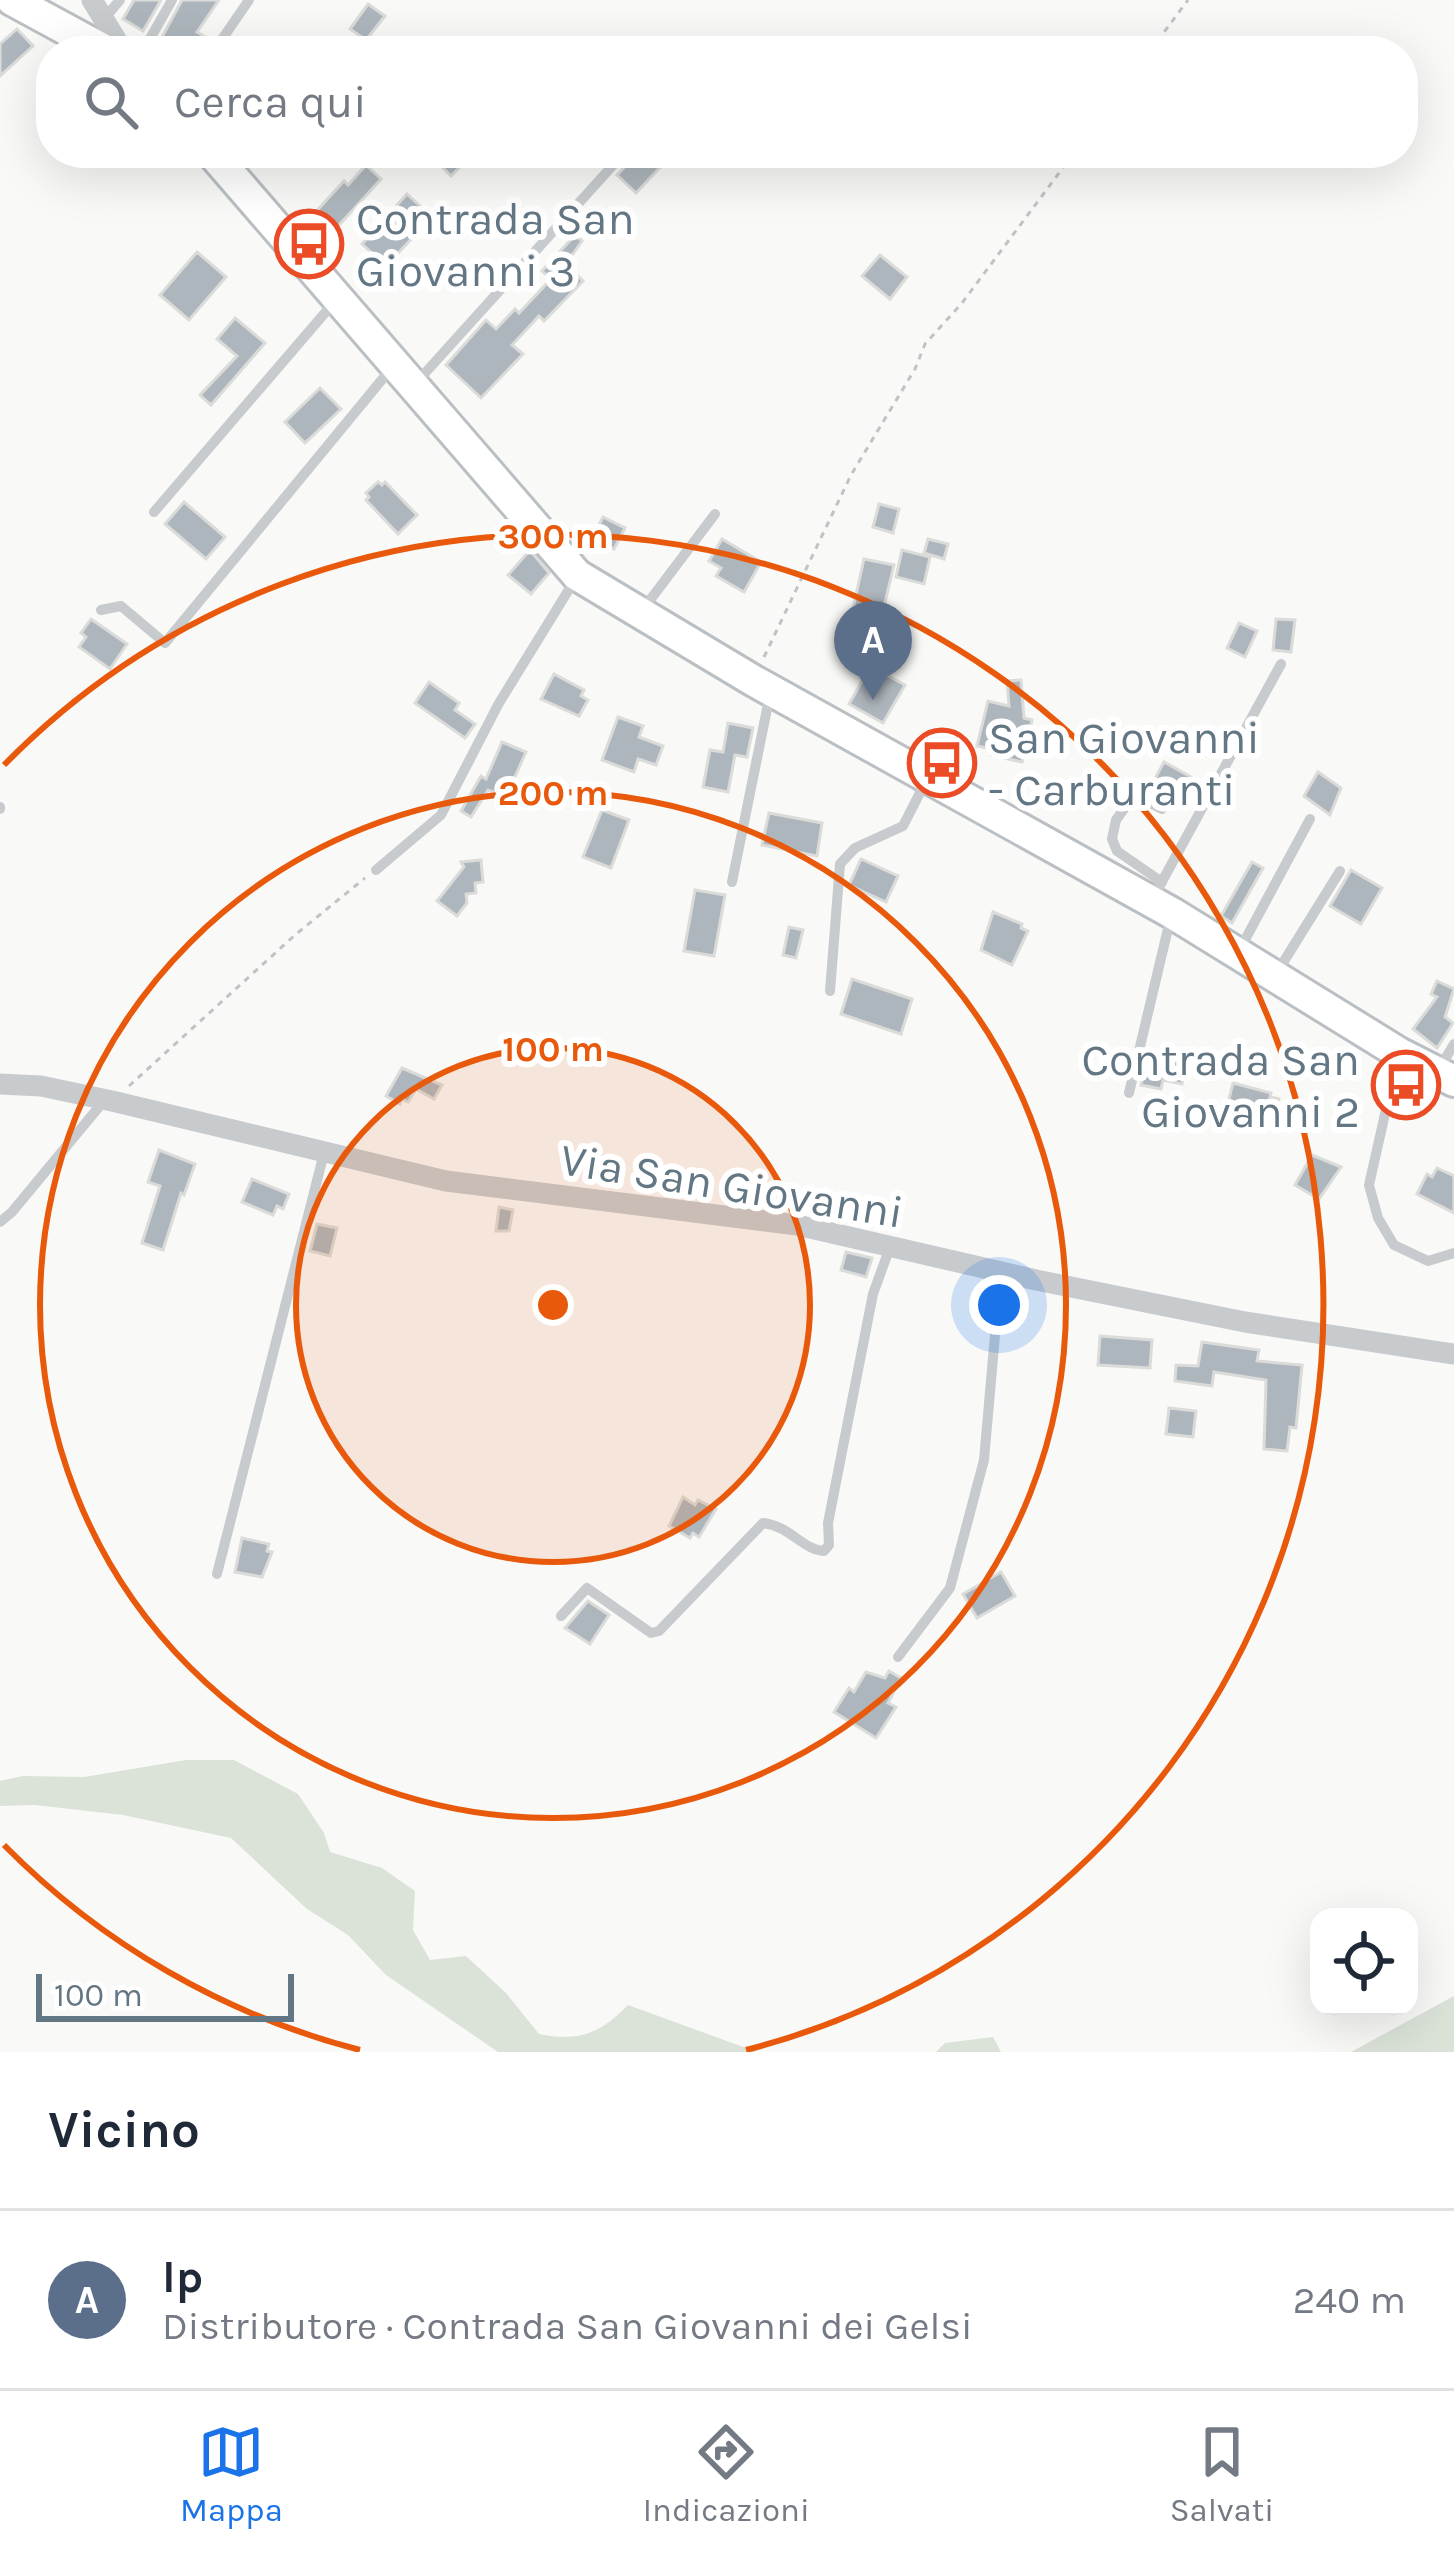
<!DOCTYPE html>
<html lang="it">
<head>
<meta charset="utf-8">
<style>
	body { margin:0; font-family:Karla,sans-serif; background:#f6f6f7; color:#1f2937 }
	.controls { position:absolute; right:36px; bottom:36px; display:grid; overflow:hidden; border-radius:24px; box-shadow:0 12px 48px #0002 }
	.controls button { width:108px; height:108px; display:grid; place-items:center; padding:0; border:0; border-bottom:3px solid #e0e1e3; background:#fff; color:#1f2937; font:60px sans-serif }
	.scale { position:absolute; left:36px; bottom:30px; width:258px; box-sizing:border-box; padding-left:12px; border:6px solid #637683; border-top:0; font-size:33px; line-height:42px; white-space:nowrap; color:#637683; -webkit-text-stroke:9px #fff; paint-order:stroke }
	.you { position:absolute; left:999px; top:1305px; width:42px; height:42px; margin:-30px; border:9px solid #fff; border-radius:50%; background:#1a73e8; box-shadow:0 0 0 18px #1a73e833 }
	.badge { display:grid; place-items:center; width:78px; height:78px; border-radius:50%; background:#1a73e8; color:#fff; font-size:39px; font-weight:700 }
	.pin { position:absolute; translate:-50% -99px; filter:drop-shadow(0 3px 6px #0008) }
	.pin::after { content:''; position:absolute; top:63px; width:42px; height:36px; background:inherit; clip-path:polygon(0 0,100% 0,50% 100%) }
	.list { margin:0; padding:0; list-style:none }
	h2 { display:flex; justify-content:space-between; align-items:center; height:156px; margin:0; padding:0 48px; font-size:51px }
	h2 small { font-size:39px; font-weight:400; color:#747a83 }
	.list li { display:grid; grid-template-columns:78px 1fr auto; gap:36px; align-items:center; box-sizing:border-box; height:180px; padding:0 48px; border-top:3px solid #e0e1e3 }
	.list b { display:block; font-size:45px; white-space:nowrap }
	.list p { margin:0; font-size:39px; white-space:nowrap; color:#747a83 }
	.list em { font-size:39px; font-style:normal; color:#747a83 }
	.icon { flex:none; width:66px; height:66px; fill:none; stroke:currentColor; stroke-width:2; stroke-linecap:round; stroke-linejoin:round }
	.map { position:relative; flex:none; width:1454px; height:2052px; overflow:hidden }
	.search { position:absolute; background:#fff; box-shadow:0 12px 48px #0002; left:36px; right:36px; top:36px; height:132px; display:flex; align-items:center; gap:30px; box-sizing:border-box; padding:0 42px; border-radius:48px; color:#747a83; font-size:45px }
	.sheet { height:336px; background:#fff }
	nav { display:flex; justify-content:space-around; align-items:center; box-sizing:border-box; height:168px; border-top:3px solid #e0e1e3; background:#fff; font-size:33px; color:#747a83 }
	nav a { display:grid; justify-items:center; gap:6px }
	nav .on { color:#1a73e8 }
	.map>svg:first-child { display:block }
</style>
</head>
<body>
<div class="map">
<svg width="1454" height="2052" viewBox="0 0 1454 2052">
	<rect width="100%" height="100%" fill="#f9f9f7"/>
	<!-- green -->
	<g fill="#dbe2d8">
		<path d="M 186,1760 L 234,1760 L 298,1794 L 324,1833 L 330,1852 L 382,1868 L 415,1891 L 413,1930 L 430,1960 L 466,1956 L 506,1993 L 539,2034 C 578,2042 600,2034 628,2005 L 757,2052 L 498,2052 L 386,1975 L 348,1935 L 307,1909 L 231,1838 L 123,1815 L 35,1805 L 0,1806 L 0,1781 L 23,1776 L 84,1777 Z"/>
		<path d="M 1454,1996 L 1454,2052 L 1351,2052 Z"/>
		<path d="M 993,2037 L 1001,2052 L 936,2052 L 945,2043 Z"/>
	</g>
	<!-- building -->
	<g fill="#adb6bc" stroke="#dbdbd9" stroke-width="3">
		<path d="M 134,0 L 161,0 L 143,31 L 123,19 Z"/>
		<path d="M 182,0 L 219,0 L 197,32 L 210,40 L 203,51 L 181,51 L 161,39 Z"/>
		<path d="M 368,4 L 385,16 L 366,40 L 350,29 Z"/>
		<path d="M 17,29 L 33,46 L 0,76 L 0,44 Z"/>
		<path d="M 428,153 L 474,153 L 451,176 Z"/>
		<path d="M 638,153 L 660,153 L 667,160 L 636,193 L 617,175 Z"/>
		<path d="M 366,165 L 381,179 L 319,247 L 302,227 L 344,181 L 348,185 Z"/>
		<path d="M 407,194 L 432,217 L 386,266 L 362,244 Z"/>
		<path d="M 575,235 L 582,241 L 566,264 L 583,281 L 544,321 L 539,316 L 512,345 L 523,354 L 481,398 L 446,365 L 486,320 L 496,329 L 515,309 L 519,313 L 551,279 L 542,271 Z"/>
		<path d="M 197,252 L 226,277 L 189,320 L 160,295 Z"/>
		<path d="M 880,255 L 907,277 L 890,299 L 862,276 Z"/>
		<path d="M 235,318 L 265,343 L 211,405 L 200,395 L 237,356 L 217,339 Z"/>
		<path d="M 320,388 L 341,409 L 305,443 L 285,422 Z"/>
		<path d="M 378,482 L 382,485 L 385,482 L 417,515 L 398,534 L 366,500 L 369,497 L 366,493 Z"/>
		<path d="M 184,502 L 225,537 L 206,559 L 165,524 Z"/>
		<path d="M 879,504 L 899,509 L 893,533 L 873,527 Z"/>
		<path d="M 603,517 L 625,528 L 614,549 L 592,538 Z"/>
		<path d="M 722,539 L 761,562 L 744,592 L 716,576 L 721,568 L 709,561 Z"/>
		<path d="M 928,539 L 948,544 L 944,559 L 924,553 Z"/>
		<path d="M 530,550 L 549,573 L 531,594 L 508,575 Z"/>
		<path d="M 902,550 L 930,557 L 924,584 L 896,577 Z"/>
		<path d="M 864,559 L 894,565 L 881,619 L 852,613 Z"/>
		<path d="M 91,619 L 127,644 L 110,669 L 79,647 L 86,637 L 81,633 Z"/>
		<path d="M 1276,619 L 1295,620 L 1291,652 L 1273,650 Z"/>
		<path d="M 1239,623 L 1257,631 L 1245,657 L 1227,648 Z"/>
		<path d="M 883,673 L 905,685 L 883,723 L 849,704 L 862,681 L 874,688 Z"/>
		<path d="M 554,674 L 584,690 L 581,696 L 588,700 L 579,716 L 541,699 Z"/>
		<path d="M 1021,680 L 1024,718 L 1032,720 L 1022,762 L 991,755 L 992,749 L 977,746 L 988,701 L 1009,706 L 1007,681 Z"/>
		<path d="M 429,682 L 459,703 L 455,710 L 475,724 L 465,738 L 415,703 Z"/>
		<path d="M 618,717 L 643,726 L 639,737 L 663,746 L 656,765 L 638,759 L 634,772 L 602,760 Z"/>
		<path d="M 728,723 L 753,728 L 747,757 L 735,755 L 728,792 L 703,787 L 710,750 L 723,752 Z"/>
		<path d="M 502,742 L 526,752 L 506,797 L 488,790 L 471,817 L 461,811 L 481,776 L 486,779 Z"/>
		<path d="M 1164,762 L 1191,777 L 1176,804 L 1149,790 Z"/>
		<path d="M 1318,772 L 1341,788 L 1330,815 L 1304,796 Z"/>
		<path d="M 602,810 L 629,820 L 611,868 L 583,857 Z"/>
		<path d="M 769,813 L 822,823 L 817,856 L 762,845 Z"/>
		<path d="M 861,859 L 898,876 L 886,902 L 849,885 Z"/>
		<path d="M 481,860 L 483,882 L 475,883 L 476,893 L 466,894 L 467,903 L 457,916 L 437,901 L 464,867 L 461,862 Z"/>
		<path d="M 1252,862 L 1263,868 L 1232,923 L 1221,916 Z"/>
		<path d="M 1351,870 L 1382,888 L 1361,924 L 1330,906 Z"/>
		<path d="M 695,890 L 725,895 L 714,956 L 684,951 Z"/>
		<path d="M 993,912 L 1022,924 L 1021,928 L 1028,931 L 1012,965 L 981,950 Z"/>
		<path d="M 789,927 L 803,930 L 796,958 L 783,955 Z"/>
		<path d="M 852,979 L 912,999 L 901,1034 L 841,1014 Z"/>
		<path d="M 1437,981 L 1454,989 L 1445,1017 L 1453,1023 L 1437,1048 L 1413,1029 L 1437,997 L 1431,994 Z"/>
		<path d="M 1148,1055 L 1186,1063 L 1182,1084 L 1163,1080 L 1161,1089 L 1141,1085 Z"/>
		<path d="M 402,1068 L 442,1085 L 434,1099 L 416,1089 L 408,1102 L 402,1099 L 400,1104 L 386,1096 Z"/>
		<path d="M 1233,1083 L 1271,1093 L 1270,1097 L 1279,1099 L 1274,1118 L 1248,1114 L 1246,1119 L 1225,1115 Z"/>
		<path d="M 159,1150 L 195,1164 L 184,1195 L 181,1193 L 163,1250 L 142,1243 L 160,1186 L 148,1182 Z"/>
		<path d="M 1312,1155 L 1341,1167 L 1319,1199 L 1295,1185 Z"/>
		<path d="M 1437,1168 L 1454,1176 L 1454,1213 L 1417,1194 L 1427,1174 L 1432,1177 Z"/>
		<path d="M 252,1179 L 289,1194 L 283,1209 L 277,1206 L 273,1215 L 242,1202 Z"/>
		<path d="M 499,1207 L 513,1210 L 509,1231 L 496,1231 Z"/>
		<path d="M 317,1224 L 337,1228 L 330,1256 L 310,1251 Z"/>
		<path d="M 846,1252 L 872,1258 L 866,1277 L 841,1270 Z"/>
		<path d="M 1100,1336 L 1152,1340 L 1150,1368 L 1098,1365 Z"/>
		<path d="M 1202,1342 L 1259,1350 L 1257,1361 L 1302,1365 L 1296,1428 L 1290,1427 L 1287,1451 L 1264,1449 L 1266,1380 L 1214,1372 L 1212,1386 L 1175,1381 L 1176,1365 L 1198,1366 Z"/>
		<path d="M 1169,1408 L 1196,1411 L 1193,1437 L 1166,1434 Z"/>
		<path d="M 683,1497 L 695,1505 L 698,1500 L 716,1509 L 699,1537 L 693,1533 L 690,1538 L 669,1526 Z"/>
		<path d="M 242,1538 L 269,1544 L 267,1551 L 272,1552 L 262,1577 L 235,1572 Z"/>
		<path d="M 1001,1572 L 1015,1596 L 977,1618 L 963,1594 Z"/>
		<path d="M 588,1601 L 609,1615 L 590,1644 L 565,1628 Z"/>
		<path d="M 889,1671 L 901,1678 L 888,1703 L 896,1707 L 876,1738 L 834,1712 L 849,1688 L 854,1692 L 866,1672 L 885,1678 Z"/>
	</g>
	<g fill="none" stroke-linecap="round" stroke-linejoin="round">
		<defs>
			<g id="secondary">
				<path d="M 12,0 L 106,51"/>
				<path d="M 212,153 L 577,575 L 754,681 L 1172,913 L 1399,1053 L 1454,1081"/>
			</g>
		</defs>
		<!-- secondary casing -->
		<use href="#secondary" stroke="#b9bfc3" stroke-width="36"/>
		<!-- path -->
		<g stroke="#c0c3c5" stroke-width="3" stroke-dasharray="6 6" stroke-linecap="butt">
			<path d="M 1150,51 L 1188,0"/>
			<path d="M 764,657 L 851,475 L 915,369 L 925,344 L 962,303 L 1074,153"/>
			<path d="M 129,1086 L 295,935 L 365,878"/>
		</g>
		<!-- lane -->
		<g stroke="#c7cbce" stroke-width="10">
			<path d="M 103,20 L 120,0"/>
			<path d="M 143,51 L 172,0"/>
			<path d="M 214,51 L 249,0"/>
			<path d="M 416,383 L 624,153"/>
			<path d="M 154,512 L 336,300"/>
			<path d="M 101,610 L 121,606 L 165,643 L 394,365"/>
			<path d="M 641,612 L 715,514"/>
			<path d="M 0,809 L 0,807"/>
			<path d="M 376,870 L 441,815 L 499,703 L 576,578"/>
			<path d="M 732,882 L 768,704 L 773,696"/>
			<path d="M 1162,882 L 1117,851 L 1112,839 L 1116,820 L 1134,795 L 1162,809"/>
			<path d="M 1153,898 L 1281,664"/>
			<path d="M 1239,951 L 1310,819"/>
			<path d="M 1276,974 L 1340,871"/>
			<path d="M 830,991 L 840,864 L 855,848 L 903,826 L 927,779"/>
			<path d="M 1398,1056 L 1369,1185 L 1378,1218 L 1394,1245 L 1428,1261 L 1454,1253"/>
			<path d="M 1439,1069 L 1454,1044"/>
			<path d="M 1129,1093 L 1171,916"/>
			<path d="M 0,1222 L 12,1212 L 103,1102"/>
			<path d="M 217,1574 L 324,1153"/>
			<path d="M 561,1616 L 587,1588 L 651,1633 L 659,1631 L 763,1523 C 790,1526 803,1550 824,1551 L 829,1545 L 828,1523 L 873,1294 L 890,1247"/>
			<path d="M 898,1657 L 950,1588 L 984,1460 L 996,1324 L 990,1270"/>
		</g>
		<!-- street -->
		<g stroke="#c7cbce" stroke-width="21">
			<path d="M 92,0 L 123,51"/>
			<path d="M 0,1084 L 41,1086 L 112,1101 L 446,1181 L 797,1225 L 1036,1280 L 1245,1322 L 1454,1354"/>
		</g>
		<!-- secondary -->
		<use href="#secondary" stroke="#fff" stroke-width="30"/>
	</g>
	<!-- distance rings -->
	<circle cx="553" cy="1305" r="257" fill="#e8590c" fill-opacity=".12"/>
	<g fill="none" stroke="#e8590c" stroke-width="6">
		<circle cx="553" cy="1305" r="257"/>
		<circle cx="553" cy="1305" r="513"/>
		<path d="M360 2050A770 770 0 0 1 4 1845M4 765A770 770 0 1 1 746 2050"/>
	</g>
	<!-- icons -->
	<defs>
		<symbol id="bus-ring" viewBox="-11 -11 22 22"><circle r="9.5" fill="#fff" stroke="#eb4b25" stroke-width="1.5"/><path d="M-5-6H5V4H4V6H2V4H-2V6H-4V4H-5ZM-3.5-4V0h7V-4ZM-3.5 1.2v1.5H-2V1.2ZM2 1.2v1.5H3.5V1.2Z" fill="#eb4b25"/></symbol>
	</defs>
	<g fill-rule="evenodd">
		<use href="#bus-ring" x="271" y="206" width="76" height="76"/>
		<use href="#bus-ring" x="904" y="725" width="76" height="76"/>
		<use href="#bus-ring" x="1368" y="1047" width="76" height="76"/>
	</g>
	<g text-anchor="middle" stroke-width="12" stroke-linejoin="round" paint-order="stroke">
		<!-- poi labels -->
		<g font-size="45" fill="#637683" stroke="#fff" text-anchor="start">
			<text x="356" y="234">Contrada San<tspan x="356" dy="52">Giovanni 3</tspan></text>
			<text x="988" y="753">San Giovanni<tspan x="988" dy="52">- Carburanti</tspan></text>
			<text x="1360" y="1075" text-anchor="end">Contrada San<tspan x="1360" dy="52">Giovanni 2</tspan></text>
		</g>
		<!-- street labels -->
		<g font-size="45" fill="#637683" stroke="#fff">
			<text transform="translate(732 1185) rotate(9)" y="16">Via San Giovanni</text>
		</g>
	</g>
	<circle cx="553" cy="1305" r="18" fill="#e8590c" stroke="#fff" stroke-width="6"/>
	<g font-size="36" text-anchor="middle" font-weight="bold" fill="#e8590c" stroke="#fff" stroke-width="12" stroke-linejoin="round" paint-order="stroke">
		<text x="553" y="548">300 m</text>
		<text x="553" y="805">200 m</text>
		<text x="553" y="1061">100 m</text>
	</g>
</svg>
<div class="controls">
<button><svg class="icon" aria-label="locate" viewBox="0 0 24 24"><circle cx="12" cy="12" r="6"/><path d="M12 2v4M12 18v4M2 12h4M18 12h4"/></svg></button>
</div>
<div class="scale">100 m</div>
<div class="you"></div>
<div class="pin badge" style="left:873px;top:700px;background:#5c6f8a">A</div>
<div class="search"><svg class="icon" aria-label="search" viewBox="0 0 24 24"><circle cx="10" cy="10" r="6"/><path d="M15 15l6 6"/></svg>Cerca qui</div>
</div>
<section class="sheet">
<h2>Vicino<small></small></h2>
<ul class="list">
<li><span class="badge" style="background:#5c6f8a">A</span><div><b>Ip</b><p>Distributore · Contrada San Giovanni dei Gelsi</p></div><em>240 m</em></li>
</ul>
</section>
<nav>
<a class="on"><svg class="icon" aria-label="map" viewBox="0 0 24 24"><path d="M3 6l6-2 6 2 6-2v14l-6 2-6-2-6 2zM9 4v14M15 6v14"/></svg>Mappa</a>
<a><svg class="icon" aria-label="directions" viewBox="0 0 24 24"><path d="M12 3l9 9-9 9-9-9zM9 14v-3h6M13 9l2 2-2 2"/></svg>Indicazioni</a>
<a><svg class="icon" aria-label="saved" viewBox="0 0 24 24"><path d="M7 4h10v16l-5-4-5 4z"/></svg>Salvati</a>
</nav>
</body>
</html>
